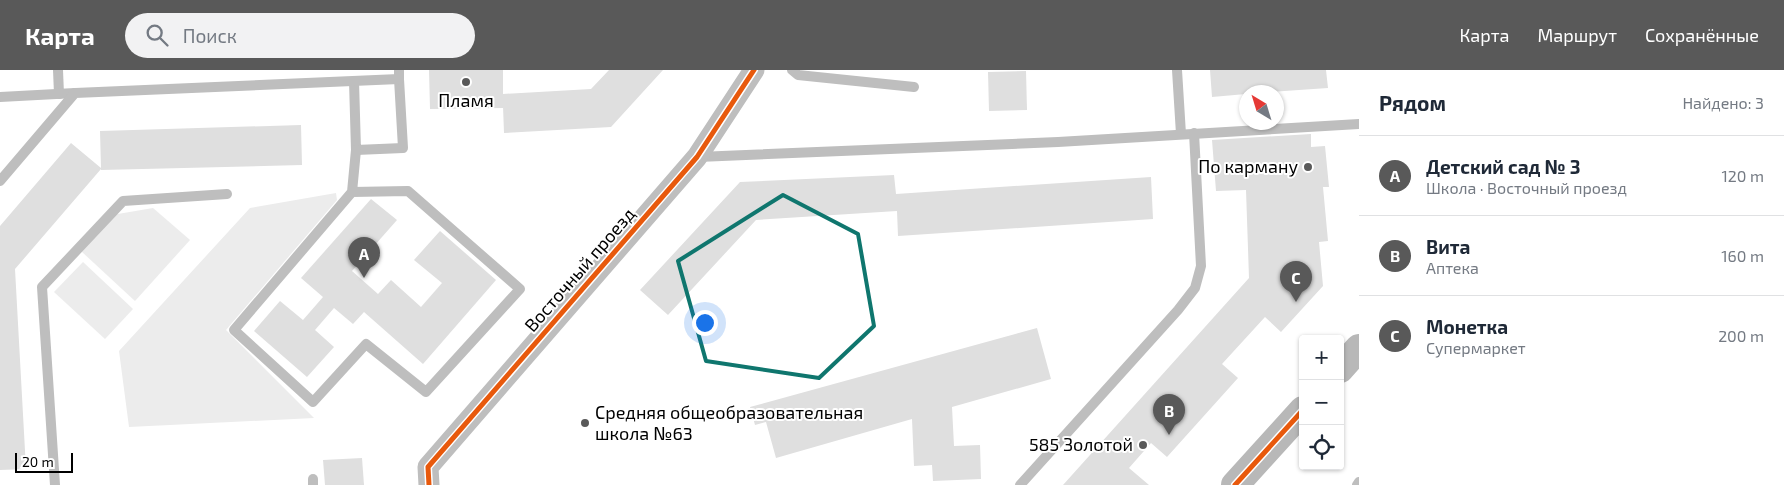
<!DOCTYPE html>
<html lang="ru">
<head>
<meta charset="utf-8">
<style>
	body { margin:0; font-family:"Exo 2",sans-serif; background:#f2f2f3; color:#1f2937 }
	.controls { position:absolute; right:15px; bottom:15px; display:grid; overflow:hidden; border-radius:5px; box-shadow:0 1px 4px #0004 }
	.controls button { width:45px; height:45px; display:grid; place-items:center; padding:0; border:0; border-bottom:1px solid #e0e1e3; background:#fff; color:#1f2937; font:25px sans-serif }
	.compass { position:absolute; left:1239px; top:15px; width:45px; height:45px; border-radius:50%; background:#fff; box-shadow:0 1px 4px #0004; rotate:322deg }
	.scale { position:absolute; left:15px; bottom:12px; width:58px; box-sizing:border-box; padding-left:5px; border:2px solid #000; border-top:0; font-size:14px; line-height:18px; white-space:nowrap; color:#000; -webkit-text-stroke:4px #fff; paint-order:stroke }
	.you { position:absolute; left:704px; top:252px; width:18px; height:18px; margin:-12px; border:4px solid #fff; border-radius:50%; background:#1a73e8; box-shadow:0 0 0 8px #1a73e833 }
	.badge { display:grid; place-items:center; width:32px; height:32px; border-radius:50%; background:#595959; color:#fff; font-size:16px; font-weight:700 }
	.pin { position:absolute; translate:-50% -41px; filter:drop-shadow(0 1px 2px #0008) }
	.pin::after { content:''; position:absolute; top:26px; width:18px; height:15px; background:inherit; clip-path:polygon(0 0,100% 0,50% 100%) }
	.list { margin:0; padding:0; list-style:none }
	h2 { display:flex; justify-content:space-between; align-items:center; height:65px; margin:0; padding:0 20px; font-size:21px }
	h2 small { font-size:16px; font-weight:400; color:#747a83 }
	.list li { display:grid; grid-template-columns:32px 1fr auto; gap:15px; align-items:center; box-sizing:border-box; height:80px; padding:0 20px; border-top:1px solid #e0e1e3 }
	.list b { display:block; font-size:19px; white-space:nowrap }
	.list p { margin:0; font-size:16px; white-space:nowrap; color:#747a83 }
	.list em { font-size:16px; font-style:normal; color:#747a83 }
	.icon { flex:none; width:28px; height:28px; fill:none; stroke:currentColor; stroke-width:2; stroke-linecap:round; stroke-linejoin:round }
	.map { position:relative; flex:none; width:1359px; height:415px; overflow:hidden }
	header { display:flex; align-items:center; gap:30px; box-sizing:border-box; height:70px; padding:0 25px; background:#595959; color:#fff }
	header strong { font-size:24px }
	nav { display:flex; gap:28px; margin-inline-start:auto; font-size:18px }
	.search { width:350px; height:45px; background:#f2f2f3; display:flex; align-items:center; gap:12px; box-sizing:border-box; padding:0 18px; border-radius:28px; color:#747a83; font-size:19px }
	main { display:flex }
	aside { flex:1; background:#fff }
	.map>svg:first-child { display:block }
</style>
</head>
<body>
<header>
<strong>Карта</strong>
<div class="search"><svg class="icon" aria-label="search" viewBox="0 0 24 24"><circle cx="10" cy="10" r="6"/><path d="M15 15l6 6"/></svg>Поиск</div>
<nav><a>Карта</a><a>Маршрут</a><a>Сохранённые</a></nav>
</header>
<main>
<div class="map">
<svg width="1359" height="415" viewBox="0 0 1359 415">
	<rect width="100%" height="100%" fill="#fff"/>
	<!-- park -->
	<g fill="#ececec">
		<path d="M 336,123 L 337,130 L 226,260 L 314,348 L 129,357 L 119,281 L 250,138 Z"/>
		<path d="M 153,138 L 190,170 L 135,231 L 81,181 L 112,145 Z"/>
		<path d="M 83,192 L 133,239 L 105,269 L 54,222 Z"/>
	</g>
	<!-- building -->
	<g fill="#dfdfdf">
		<path d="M 429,0 L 503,0 L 503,24 L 591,19 L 609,0 L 663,0 L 611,57 L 504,63 L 503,36 L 503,38 L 430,39 Z"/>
		<path d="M 1210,0 L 1326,0 L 1328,18 L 1270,22 L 1246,22 L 1246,24 L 1212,27 Z"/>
		<path d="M 1026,1 L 1027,40 L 989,41 L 988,2 Z"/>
		<path d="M 301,55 L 302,95 L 101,100 L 101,99 L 15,199 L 26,399 L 0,400 L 0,156 L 71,73 L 101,98 L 100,61 Z"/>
		<path d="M 1311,64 L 1311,77 L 1325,76 L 1329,117 L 1323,117 L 1328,171 L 1319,172 L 1323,216 L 1281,262 L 1265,247 L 1222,294 L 1238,308 L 1167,387 L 1151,373 L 1129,398 L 1149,415 L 1063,415 L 1249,208 L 1246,120 L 1216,121 L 1212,70 Z"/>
		<path d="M 894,105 L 896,124 L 1151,107 L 1153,149 L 898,166 L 897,141 L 756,150 L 668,245 L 640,220 L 740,112 Z"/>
		<path d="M 371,129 L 397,150 L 352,201 L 378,224 L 391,210 L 421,237 L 442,213 L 414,190 L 440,161 L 496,210 L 423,294 L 364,242 L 353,254 L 334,238 L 315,260 L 334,277 L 307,307 L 254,261 L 280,231 L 303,250 L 323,227 L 301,208 Z"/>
		<path d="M 1037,258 L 1051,309 L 952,337 L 954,376 L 980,375 L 981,409 L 933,411 L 932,395 L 914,396 L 912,349 L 776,388 L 766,352 L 755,355 L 750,337 Z"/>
		<path d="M 362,388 L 364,415 L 325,415 L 323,390 Z"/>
	</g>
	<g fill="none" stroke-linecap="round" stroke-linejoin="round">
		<!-- lane -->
		<g stroke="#bebebe" stroke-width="10">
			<path d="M 58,0 L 59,24"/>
			<path d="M 792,0 L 798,5 L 914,17"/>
			<path d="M 1177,0 L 1181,64"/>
			<path d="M 354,11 L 356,80 L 403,78 L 399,9"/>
			<path d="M 0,27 L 75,23"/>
			<path d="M 698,87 L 1058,72 L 1359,54"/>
			<path d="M 0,111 L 75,23 L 399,9 L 399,0"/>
			<path d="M 352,122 L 408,121 L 520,219 L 426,322 L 366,274 L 313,332 L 234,260 L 352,122 L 356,80"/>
			<path d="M 313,409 L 313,415"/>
			<path d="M 55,415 L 42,217 L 123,131 L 227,124"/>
			<path d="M 1020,415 L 1178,240 L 1195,218 L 1201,196 L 1194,63"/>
			<path d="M 1357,415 L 1359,412"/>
		</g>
		<!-- street -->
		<path stroke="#bebebe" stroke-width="21" d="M 429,415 L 428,397 L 697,87 L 754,0"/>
		<!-- secondary -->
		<g stroke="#b8b8b8" stroke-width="28">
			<path d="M 1340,299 L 1359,278"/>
			<path d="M 1235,415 L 1303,340"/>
		</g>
		<defs>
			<g id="cycleway">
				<path d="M 429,415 L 428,397 L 697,87 L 754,0"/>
				<path d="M 1235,415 L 1303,340"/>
			</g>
		</defs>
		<!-- cycleway casing -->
		<use href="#cycleway" stroke="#fff" stroke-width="8"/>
		<!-- cycleway -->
		<use href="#cycleway" stroke="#e8590c" stroke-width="5"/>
	</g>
	<!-- marked area -->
	<path fill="none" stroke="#0f766e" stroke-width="4" stroke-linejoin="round" d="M 783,125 L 858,164 L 874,256 L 819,308 L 706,291 L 678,191 Z"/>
	<!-- markers -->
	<g fill="#595959" stroke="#fff" stroke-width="2">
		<circle cx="466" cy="12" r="5"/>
		<circle cx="1308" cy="97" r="5"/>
		<circle cx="585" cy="353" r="5"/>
		<circle cx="1143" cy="375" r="5"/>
	</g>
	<g text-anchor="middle" stroke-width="4" stroke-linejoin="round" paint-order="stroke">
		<!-- poi labels -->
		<g font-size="18" fill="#000" stroke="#fff" text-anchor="end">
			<text x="466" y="37" text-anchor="middle">Пламя</text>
			<text x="1298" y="103">По карману</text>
			<text x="595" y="349" text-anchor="start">Средняя общеобразовательная<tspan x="595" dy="21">школа №63</tspan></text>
			<text x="1133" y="381">585 Золотой</text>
		</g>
		<!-- street labels -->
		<g font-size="18" fill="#000" stroke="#fff">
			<text transform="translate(580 200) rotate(-49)" y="6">Восточный проезд</text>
		</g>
	</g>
</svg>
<div class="controls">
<button>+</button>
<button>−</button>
<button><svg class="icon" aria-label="locate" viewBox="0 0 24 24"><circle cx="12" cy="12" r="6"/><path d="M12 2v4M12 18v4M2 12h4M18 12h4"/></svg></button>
</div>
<svg class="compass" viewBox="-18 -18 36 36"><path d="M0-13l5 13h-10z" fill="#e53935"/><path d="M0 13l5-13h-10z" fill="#747a83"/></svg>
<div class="scale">20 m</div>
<div class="you"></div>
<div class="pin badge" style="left:364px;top:208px">A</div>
<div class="pin badge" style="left:1169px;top:365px">B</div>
<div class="pin badge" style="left:1296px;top:232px">C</div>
</div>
<aside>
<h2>Рядом<small>Найдено: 3</small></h2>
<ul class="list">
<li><span class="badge">A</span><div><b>Детский сад № 3</b><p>Школа · Восточный проезд</p></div><em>120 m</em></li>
<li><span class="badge">B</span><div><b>Вита</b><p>Аптека</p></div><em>160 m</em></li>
<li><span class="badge">C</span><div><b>Монетка</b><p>Супермаркет</p></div><em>200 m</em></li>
</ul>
</aside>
</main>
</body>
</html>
